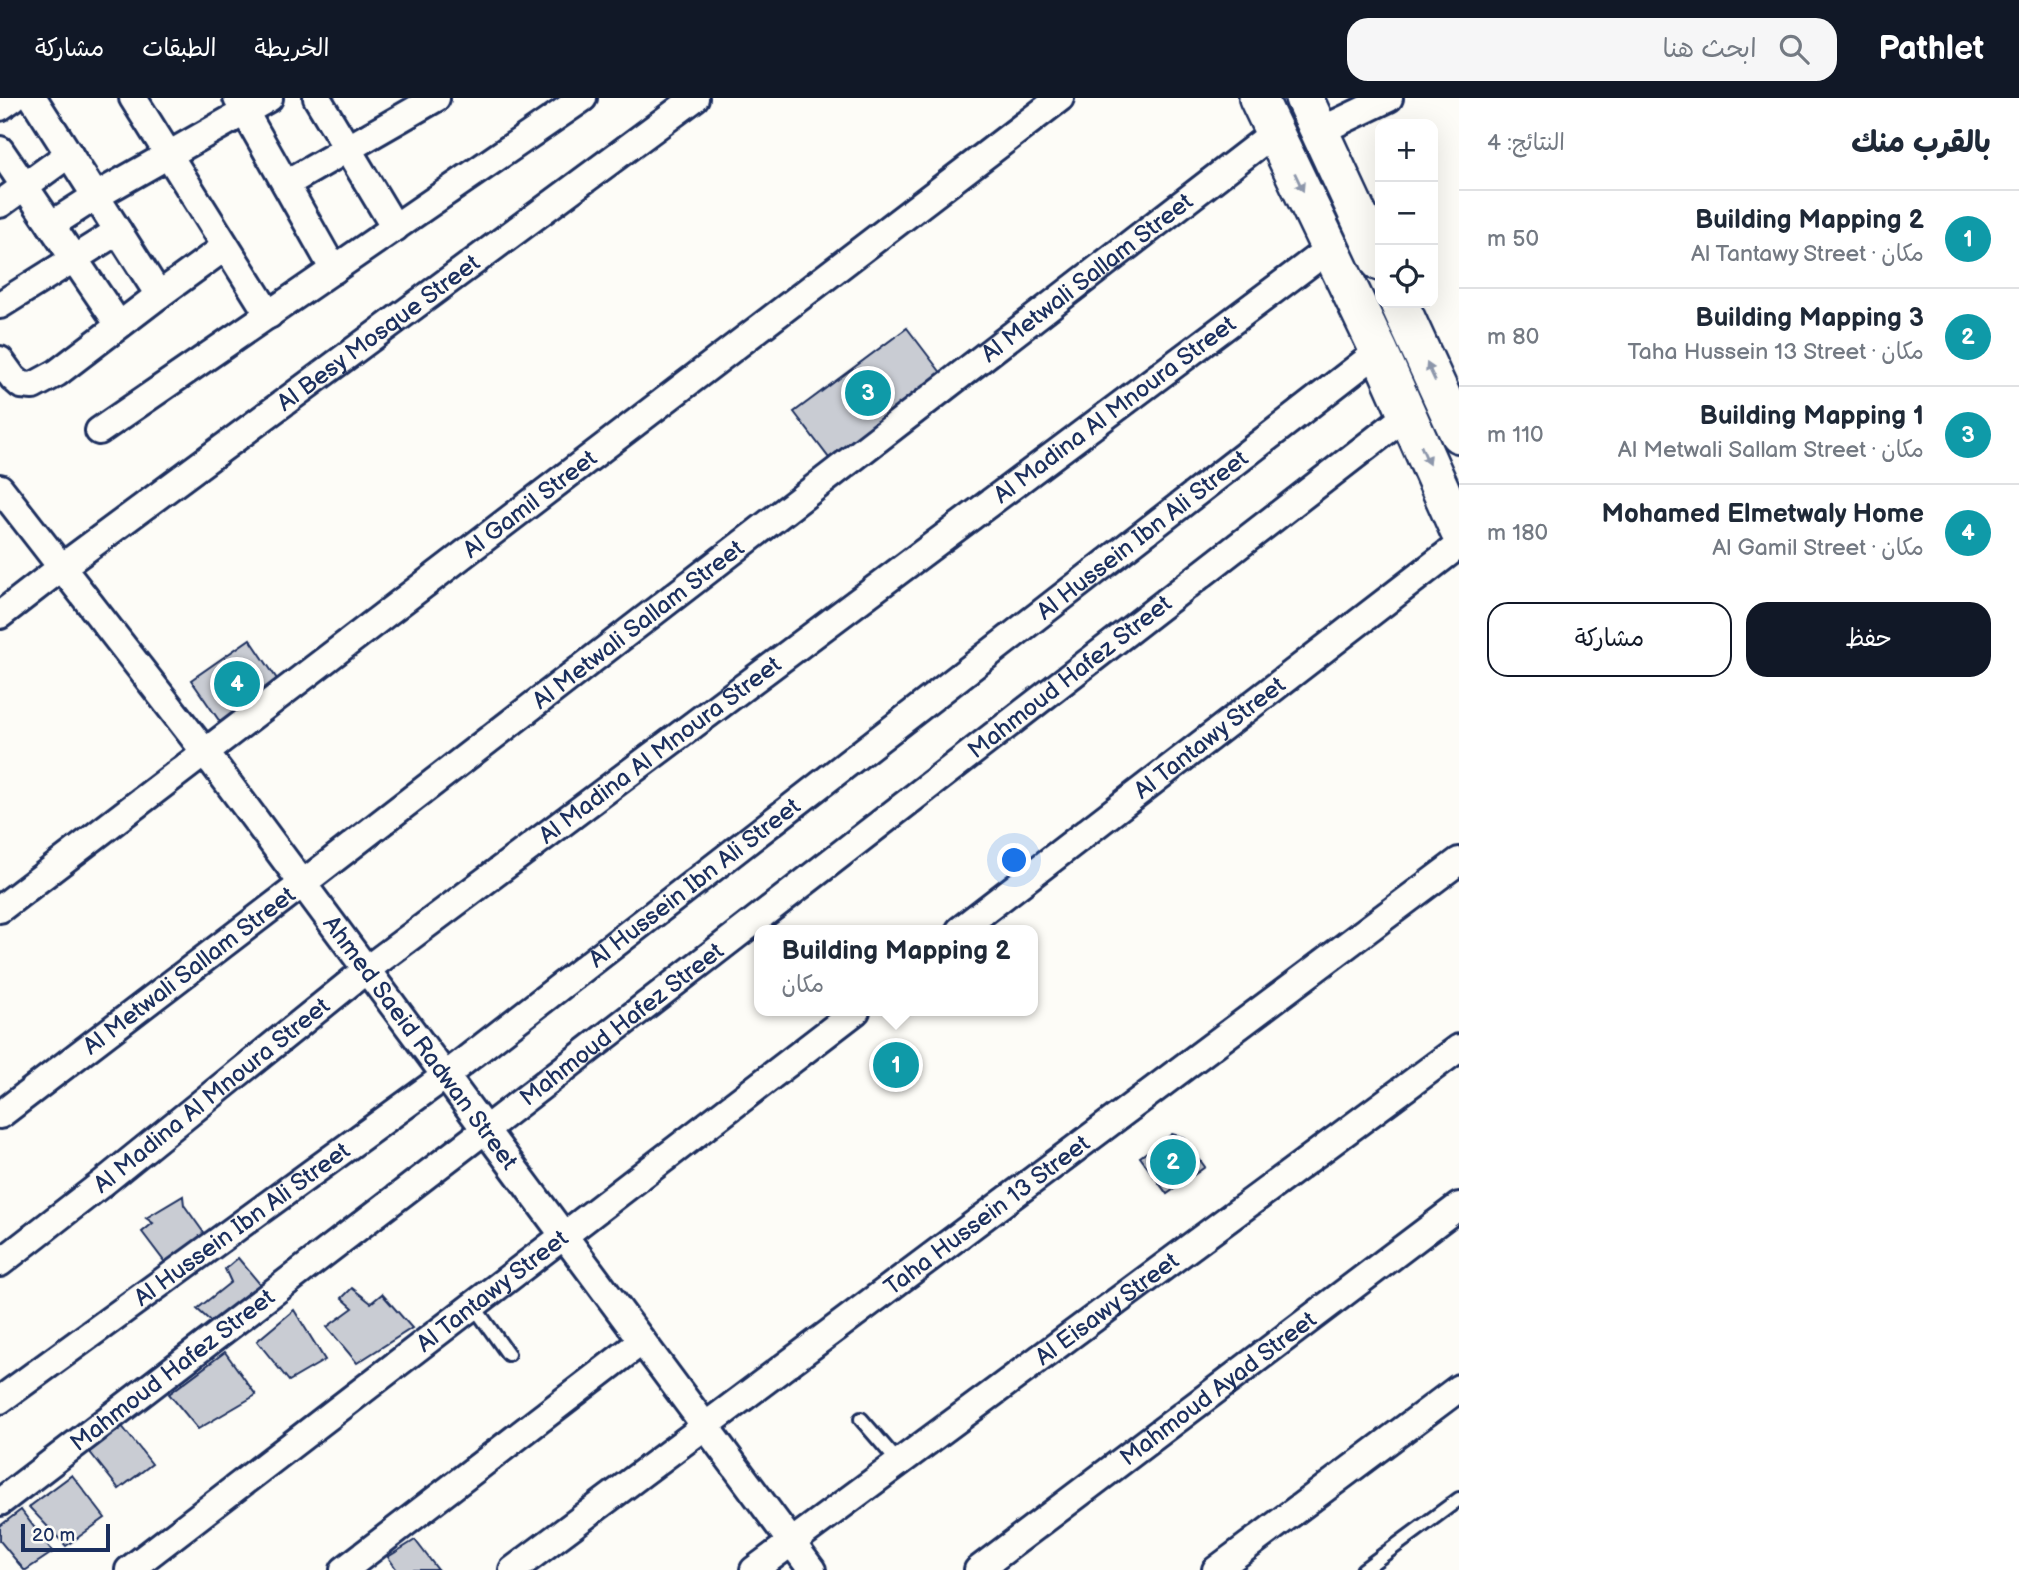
<!DOCTYPE html>
<html lang="ar">
<head>
<meta charset="utf-8">
<style>
	body { margin:0; font-family:"Balsamiq Sans","Playpen Sans Arabic",sans-serif; background:#f6f6f7; color:#1f2937; direction:rtl }
	.controls { position:absolute; right:21px; top:21px; display:grid; overflow:hidden; border-radius:14px; box-shadow:0 7px 28px #0002 }
	.controls button { width:63px; height:63px; display:grid; place-items:center; padding:0; border:0; border-bottom:2px solid #e0e1e3; background:#fff; color:#1f2937; font:35px sans-serif }
	.scale { position:absolute; left:21px; bottom:18px; width:89px; box-sizing:border-box; padding-left:7px; border:4px solid #1b2f5e; border-top:0; font-size:19px; line-height:24px; white-space:nowrap; color:#1b2f5e; -webkit-text-stroke:5px #fdfcf7; paint-order:stroke }
	.you { position:absolute; left:1015px; top:763px; width:24px; height:24px; margin:-18px; border:5px solid #fff; border-radius:50%; background:#1a73e8; box-shadow:0 0 0 10px #1a73e833 }
	.badge { display:grid; place-items:center; width:46px; height:46px; border-radius:50%; background:#111827; color:#fff; font-size:23px; font-weight:700 }
	.pin { position:absolute; translate:-50% -50%; border:4px solid #fff; box-shadow:0 2px 7px #0006 }
	.popup { position:absolute; left:754px; top:827px; width:284px; height:91px; box-sizing:border-box; display:grid; place-content:center; border-radius:14px; background:#fff; filter:drop-shadow(0 2px 5px #0005); font-size:23px; white-space:nowrap; color:#747a83 }
	.popup b { font-size:26px; color:#1f2937 }
	.popup::after { content:''; position:absolute; left:50%; top:100%; margin-left:-14px; border:14px solid transparent; border-top-color:#fff }
	.list { margin:0; padding:0; list-style:none }
	h2 { display:flex; justify-content:space-between; align-items:center; height:91px; margin:0; padding:0 28px; font-size:30px }
	h2 small { font-size:23px; font-weight:400; color:#747a83 }
	.list li { display:grid; grid-template-columns:46px 1fr auto; gap:21px; align-items:center; box-sizing:border-box; height:98px; padding:0 28px; border-top:2px solid #e0e1e3 }
	.list b { display:block; font-size:26px; white-space:nowrap }
	.list p { margin:0; font-size:23px; white-space:nowrap; color:#747a83 }
	.list em { font-size:23px; font-style:normal; color:#747a83 }
	.actions { display:flex; gap:14px; padding:21px 28px }
	.actions a { flex:1; padding:16px 0; border:2px solid #111827; border-radius:21px; text-align:center; font-size:24px; color:#111827 }
	.actions .main { background:#111827; color:#fff }
	.icon { flex:none; width:38px; height:38px; fill:none; stroke:currentColor; stroke-width:2; stroke-linecap:round; stroke-linejoin:round }
	.map { position:relative; flex:none; width:1459px; height:1472px; overflow:hidden; direction:ltr }
	header { display:flex; align-items:center; gap:42px; box-sizing:border-box; height:98px; padding:0 35px; background:#111827; color:#fff }
	header strong { font-size:33px }
	nav { display:flex; gap:38px; margin-inline-start:auto; font-size:24px }
	.search { width:490px; height:63px; background:#f6f6f7; display:flex; align-items:center; gap:18px; box-sizing:border-box; padding:0 24px; border-radius:21px; color:#747a83; font-size:26px }
	main { display:flex }
	aside { flex:1; background:#fff }
	.map>svg:first-child { display:block }
</style>
</head>
<body>
<header>
<strong>Pathlet</strong>
<div class="search"><svg class="icon" aria-label="search" viewBox="0 0 24 24"><circle cx="10" cy="10" r="6"/><path d="M15 15l6 6"/></svg>ابحث هنا</div>
<nav><a>الخريطة</a><a>الطبقات</a><a>مشاركة</a></nav>
</header>
<main>
<aside>
<h2>بالقرب منك<small>النتائج: 4</small></h2>
<ul class="list">
<li><span class="badge" style="background:#0f9aa8">1</span><div><b>Building Mapping 2</b><p>مكان · Al Tantawy Street</p></div><em>50 m</em></li>
<li><span class="badge" style="background:#0f9aa8">2</span><div><b>Building Mapping 3</b><p>مكان · Taha Hussein 13 Street</p></div><em>80 m</em></li>
<li><span class="badge" style="background:#0f9aa8">3</span><div><b>Building Mapping 1</b><p>مكان · Al Metwali Sallam Street</p></div><em>110 m</em></li>
<li><span class="badge" style="background:#0f9aa8">4</span><div><b>Mohamed Elmetwaly Home</b><p>مكان · Al Gamil Street</p></div><em>180 m</em></li>
</ul>
<div class="actions"><a class="main">حفظ</a><a>مشاركة</a></div>
</aside>
<div class="map">
<svg width="1459" height="1472" viewBox="0 0 1459 1472">
	<rect width="100%" height="100%" fill="#fdfcf7"/>
	<filter id="ink" filterUnits="userSpaceOnUse"><feTurbulence type="fractalNoise" baseFrequency=".0143" numOctaves="2"/><feDisplacementMap in="SourceGraphic" scale="14" xChannelSelector="R" yChannelSelector="G"/><feConvolveMatrix kernelMatrix="1 2 1 2 8 2 1 2 1" color-interpolation-filters="sRGB"/></filter>
	<g filter="url(#ink)">
		<!-- building -->
		<g fill="#c9ccd3" stroke="#1b2f5e" stroke-width="2">
			<path d="M 907,230 L 942,276 L 829,360 L 794,314 Z"/>
			<path d="M 250,541 L 283,590 L 225,631 L 191,582 Z"/>
			<path d="M 898,946 L 916,976 L 894,989 L 876,959 Z"/>
			<path d="M 1172,1036 L 1183,1039 L 1205,1069 L 1167,1096 L 1140,1059 Z"/>
			<path d="M 183,1098 L 184,1107 L 209,1142 L 170,1171 L 142,1134 L 153,1125 L 146,1120 Z"/>
			<path d="M 238,1160 L 265,1192 L 217,1229 L 197,1211 L 231,1184 L 225,1171 Z"/>
			<path d="M 352,1190 L 371,1205 L 382,1196 L 412,1230 L 357,1265 L 327,1229 L 353,1210 L 342,1200 Z"/>
			<path d="M 294,1212 L 325,1262 L 289,1283 L 257,1243 Z"/>
			<path d="M 225,1254 L 256,1297 L 198,1331 L 169,1296 Z"/>
			<path d="M 121,1327 L 152,1366 L 119,1391 L 89,1353 Z"/>
			<path d="M 72,1377 L 105,1420 L 66,1448 L 29,1409 Z"/>
			<path d="M 21,1412 L 53,1454 L 26,1472 L 24,1472 L 0,1443 L 0,1428 Z"/>
			<path d="M 415,1442 L 438,1472 L 397,1472 L 388,1459 Z"/>
		</g>
		<g fill="none" stroke-linecap="round" stroke-linejoin="round">
			<defs>
				<g id="lane">
					<path d="M 473,1207 L 508,1256"/>
					<path d="M 861,1321 L 899,1365"/>
					<path d="M 1363,1472 L 1459,1401"/>
				</g>
				<g id="street">
					<path d="M 133,0 L 269,217"/>
					<path d="M 237,0 L 334,172"/>
					<path d="M 317,0 L 395,130"/>
					<path d="M 0,9 L 13,0"/>
					<path d="M 1320,33 L 1389,0"/>
					<path d="M 0,52 L 119,227"/>
					<path d="M 286,86 L 436,0"/>
					<path d="M 0,106 L 69,56"/>
					<path d="M 51,127 L 96,98 L 269,0"/>
					<path d="M 159,197 L 225,149"/>
					<path d="M 0,207 L 118,133"/>
					<path d="M 0,262 L 13,280 L 21,287 L 33,288 L 57,275 L 159,197 L 33,0"/>
					<path d="M 99,333 L 583,0"/>
					<path id="s1" d="M 0,390 L 205,654 L 812,1472"/>
					<path id="s2" d="M 0,517 L 62,469 L 695,0"/>
					<path id="s3" d="M 0,811 L 1060,0"/>
					<path id="s4" d="M 960,832 L 1459,447"/>
					<path id="s5" d="M 0,1017 L 302,786 L 1275,34"/>
					<path id="s6" d="M 0,1165 L 104,1084 L 366,872 L 1330,150"/>
					<path id="s7" d="M 0,1302 L 445,978 L 1379,253"/>
					<path id="s8" d="M 0,1404 L 485,1032 L 1407,317"/>
					<path id="s9" d="M 129,1472 L 856,913"/>
					<path d="M 344,1472 L 642,1243"/>
					<path id="s10" d="M 513,1472 L 1459,763"/>
					<path id="s11" d="M 754,1472 L 1459,950"/>
					<path id="s12" d="M 978,1472 L 1459,1108"/>
					<path d="M 1216,1472 L 1459,1290"/>
				</g>
				<g id="secondary">
					<path d="M 1258,0 L 1379,253 L 1459,433"/>
					<path d="M 1304,0 L 1380,164"/>
					<path d="M 1399,205 L 1459,336"/>
				</g>
			</defs>
			<!-- lane casing -->
			<use href="#lane" stroke="#1b2f5e" stroke-width="18"/>
			<!-- street casing -->
			<use href="#street" stroke="#1b2f5e" stroke-width="32"/>
			<!-- secondary casing -->
			<use href="#secondary" stroke="#1b2f5e" stroke-width="42"/>
			<!-- lane -->
			<use href="#lane" stroke="#fdfcf7" stroke-width="12"/>
			<!-- street -->
			<use href="#street" stroke="#fdfcf7" stroke-width="26"/>
			<!-- secondary -->
			<use href="#secondary" stroke="#fdfcf7" stroke-width="37"/>
		</g>
		<!-- one-way arrows -->
		<defs><path id="oneway-solid" d="M-6-.8H1V-3.2L6.5 0L1 3.2V.8H-6Z" transform="scale(1.75)"/></defs>
		<g fill="#8c96aa">
			<use href="#oneway-solid" transform="translate(1299 84) rotate(65)"/>
			<use href="#oneway-solid" transform="translate(1431 274) rotate(-115)"/>
			<use href="#oneway-solid" transform="translate(1425 357) rotate(66)"/>
		</g>
	</g>
	<g text-anchor="middle" stroke-width="6" stroke-linejoin="round" paint-order="stroke">
		<!-- street labels -->
		<g font-size="24" fill="#1b2f5e" stroke="#fdfcf7">
			<text dy="8" stroke="none"><textPath href="#s5" startOffset="1372">Al Metwali Sallam Street</textPath></text>
			<text dy="8" stroke="none"><textPath href="#s2" startOffset="472">Al Besy Mosque Street</textPath></text>
			<text dy="8" stroke="none"><textPath href="#s6" startOffset="1404">Al Madina Al Mnoura Street</textPath></text>
			<text dy="8" stroke="none"><textPath href="#s3" startOffset="667">Al Gamil Street</textPath></text>
			<text dy="8" stroke="none"><textPath href="#s7" startOffset="1433">Al Hussein Ibn Ali Street</textPath></text>
			<text dy="8" stroke="none"><textPath href="#s5" startOffset="805">Al Metwali Sallam Street</textPath></text>
			<text dy="8" stroke="none"><textPath href="#s8" startOffset="1351">Mahmoud Hafez Street</textPath></text>
			<text dy="8" stroke="none"><textPath href="#s4" startOffset="315">Al Tantawy Street</textPath></text>
			<text dy="8" stroke="none"><textPath href="#s6" startOffset="836">Al Madina Al Mnoura Street</textPath></text>
			<text dy="8" stroke="none"><textPath href="#s7" startOffset="866">Al Hussein Ibn Ali Street</textPath></text>
			<text dy="8" stroke="none"><textPath href="#s5" startOffset="238">Al Metwali Sallam Street</textPath></text>
			<text dy="8" stroke="none"><textPath href="#s8" startOffset="784">Mahmoud Hafez Street</textPath></text>
			<text dy="8" stroke="none"><textPath href="#s1" startOffset="696">Ahmed Saeid Radwan Street</textPath></text>
			<text dy="8" stroke="none"><textPath href="#s6" startOffset="270">Al Madina Al Mnoura Street</textPath></text>
			<text dy="8" stroke="none"><textPath href="#s10" startOffset="592">Taha Hussein 13 Street</textPath></text>
			<text dy="8" stroke="none"><textPath href="#s7" startOffset="299">Al Hussein Ibn Ali Street</textPath></text>
			<text dy="8" stroke="none"><textPath href="#s9" startOffset="458">Al Tantawy Street</textPath></text>
			<text dy="8" stroke="none"><textPath href="#s11" startOffset="439">Al Eisawy Street</textPath></text>
			<text dy="8" stroke="none"><textPath href="#s8" startOffset="217">Mahmoud Hafez Street</textPath></text>
			<text dy="8" stroke="none"><textPath href="#s12" startOffset="301">Mahmoud Ayad Street</textPath></text>
		</g>
	</g>
</svg>
<div class="controls">
<button>+</button>
<button>−</button>
<button><svg class="icon" aria-label="locate" viewBox="0 0 24 24"><circle cx="12" cy="12" r="6"/><path d="M12 2v4M12 18v4M2 12h4M18 12h4"/></svg></button>
</div>
<div class="scale">20 m</div>
<div class="you"></div>
<div class="pin badge" style="left:896px;top:967px;background:#0f9aa8">1</div>
<div class="popup"><b>Building Mapping 2</b>مكان</div>
<div class="pin badge" style="left:1173px;top:1064px;background:#0f9aa8">2</div>
<div class="pin badge" style="left:868px;top:295px;background:#0f9aa8">3</div>
<div class="pin badge" style="left:237px;top:586px;background:#0f9aa8">4</div>
</div>
</main>
</body>
</html>
